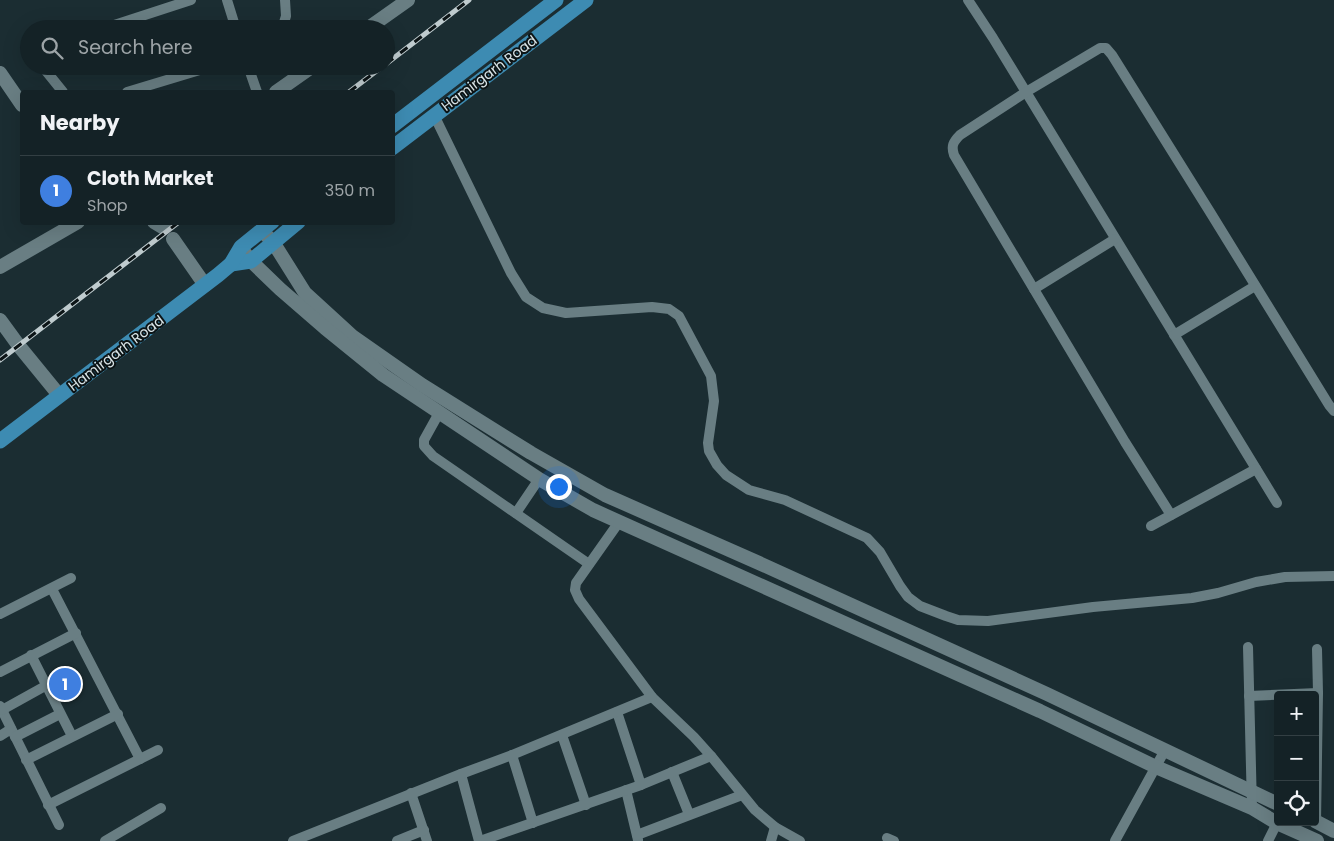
<!DOCTYPE html>
<html lang="en">
<head>
<meta charset="utf-8">
<style>
	body { margin:0; font-family:Poppins,sans-serif; background:#1d2a2e; color:#f1f3f6 }
	.controls { position:absolute; right:15px; bottom:15px; display:grid; overflow:hidden; border-radius:5px; box-shadow:0 5px 20px #0002 }
	.controls button { width:45px; height:45px; display:grid; place-items:center; padding:0; border:0; border-bottom:1px solid #333f43; background:#142226; color:#f1f3f6; font:25px sans-serif }
	.you { position:absolute; left:558px; top:486px; width:18px; height:18px; margin:-12px; border:4px solid #fff; border-radius:50%; background:#1a73e8; box-shadow:0 0 0 8px #1a73e833 }
	.badge { display:grid; place-items:center; width:32px; height:32px; border-radius:50%; background:#d7b434; color:#fff; font-size:16px; font-weight:700 }
	.pin { position:absolute; translate:-50% -50%; border:2px solid #fff; box-shadow:0 1px 5px #0006 }
	.list { margin:0; padding:0; list-style:none }
	h2 { display:flex; justify-content:space-between; align-items:center; height:65px; margin:0; padding:0 20px; font-size:21px }
	h2 small { font-size:16px; font-weight:400; color:#9da4a7 }
	.list li { display:grid; grid-template-columns:32px 1fr auto; gap:15px; align-items:center; box-sizing:border-box; height:70px; padding:0 20px; border-top:1px solid #333f43 }
	.list b { display:block; font-size:19px; white-space:nowrap }
	.list p { margin:0; font-size:16px; white-space:nowrap; color:#9da4a7 }
	.list em { font-size:16px; font-style:normal; color:#9da4a7 }
	.icon { flex:none; width:28px; height:28px; fill:none; stroke:currentColor; stroke-width:2; stroke-linecap:round; stroke-linejoin:round }
	.map { position:relative; flex:none; width:1334px; height:841px; overflow:hidden }
	.search { position:absolute; background:#142226; box-shadow:0 5px 20px #0002; left:20px; top:20px; width:375px; height:55px; display:flex; align-items:center; gap:12px; box-sizing:border-box; padding:0 18px; border-radius:28px; color:#9da4a7; font-size:19px }
	.panel { position:absolute; background:#142226; box-shadow:0 5px 20px #0002; left:20px; top:90px; width:375px; height:135px; border-radius:5px }
	.map>svg:first-child { display:block }
</style>
</head>
<body>
<div class="map">
<svg width="1334" height="841" viewBox="0 0 1334 841">
	<rect width="100%" height="100%" fill="#1b2d32"/>
	<g fill="none" stroke-linecap="round" stroke-linejoin="round">
		<!-- street -->
		<g stroke="#697e83" stroke-width="10">
			<path d="M 227,0 L 236,29"/>
			<path d="M 968,0 L 993,38 L 1277,503"/>
			<path d="M 102,29 L 191,0"/>
			<path d="M 282,29 L 286,16 L 285,0"/>
			<path d="M 42,66 L 63,92"/>
			<path d="M 248,66 L 257,92"/>
			<path d="M 127,92 L 213,66"/>
			<path d="M 434,115 L 511,273 L 526,297 L 543,308 L 566,313 L 652,307 L 669,309 L 679,316 L 711,376 L 714,401 L 708,443 L 709,451 L 717,465 L 726,475 L 749,490 L 785,500 L 867,538 L 880,552 L 900,586 L 908,597 L 920,606 L 946,616 L 958,620 L 988,621 L 1093,607 L 1192,598 L 1218,593 L 1256,582 L 1285,577 L 1334,576"/>
			<path d="M 1034,289 L 1115,239"/>
			<path d="M 1174,335 L 1255,286"/>
			<path d="M 439,413 L 424,440 L 424,446 L 433,456 L 589,564"/>
			<path d="M 516,513 L 539,479"/>
			<path d="M 1171,515 L 1125,442 L 954,155 C 951,146 953,142 960,135 L 1026,92 L 1100,48 L 1106,48 L 1112,55 L 1210,212 L 1329,405 L 1334,411"/>
			<path d="M 619,522 L 576,583 L 575,590 L 579,599 L 652,697 L 694,737 L 711,756 L 755,810 L 775,827 L 800,841"/>
			<path d="M 1151,526 L 1256,469"/>
			<path d="M 52,589 L 140,759"/>
			<path d="M 0,614 L 71,578"/>
			<path d="M 1248,647 L 1252,808"/>
			<path d="M 31,655 L 72,736"/>
			<path d="M 0,672 L 76,633"/>
			<path d="M 1249,696 L 1318,693"/>
			<path d="M 0,706 L 59,825"/>
			<path d="M 2,710 L 47,685"/>
			<path d="M 617,712 L 641,785"/>
			<path d="M 562,735 L 586,805"/>
			<path d="M 0,736 L 11,729"/>
			<path d="M 15,737 L 60,714"/>
			<path d="M 512,755 L 533,823"/>
			<path d="M 26,760 L 118,714"/>
			<path d="M 672,772 L 689,814"/>
			<path d="M 461,774 L 479,841"/>
			<path d="M 626,790 L 638,840"/>
			<path d="M 411,793 L 427,841"/>
			<path d="M 48,805 L 158,750"/>
			<path d="M 1316,822 L 1318,693 L 1317,649"/>
			<path d="M 637,835 L 742,795"/>
			<path d="M 887,838 L 894,841"/>
			<path d="M 105,841 L 161,808"/>
			<path d="M 293,841 L 461,774 L 512,755 L 652,697"/>
			<path d="M 397,841 L 424,830"/>
			<path d="M 480,841 L 641,785 L 711,756"/>
			<path d="M 771,841 L 775,827"/>
			<path d="M 1115,841 L 1165,750"/>
			<path d="M 1268,841 L 1277,823"/>
		</g>
		<!-- secondary -->
		<g stroke="#697e83" stroke-width="14">
			<path d="M 367,29 L 408,0"/>
			<path d="M 0,73 L 22,105"/>
			<path d="M 276,92 L 313,66"/>
			<path d="M 154,222 L 164,228"/>
			<path d="M 262,231 L 273,242 L 305,293 L 352,336 L 422,385 L 531,453 L 605,495 L 759,563 L 1047,694 L 1278,804"/>
			<path d="M 173,239 L 205,285"/>
			<path d="M 244,252 L 251,261 L 280,289 L 325,328 L 383,375 L 539,479 L 593,510 L 1040,711 L 1156,767 L 1252,808 L 1277,823 L 1317,841"/>
			<path d="M 0,267 L 78,222"/>
			<path d="M 0,320 L 19,346 L 59,395"/>
			<path d="M 1315,821 L 1334,831"/>
		</g>
		<!-- primary -->
		<g stroke="#3d8bb2" stroke-width="15">
			<path d="M 392,126 L 556,0"/>
			<path d="M 392,148 L 586,0"/>
			<path d="M 231,264 L 251,261 L 298,222"/>
			<path d="M 0,441 L 218,275 L 231,264 L 241,247 L 272,222"/>
		</g>
		<defs>
			<g id="rail">
				<path d="M 386,64 L 469,0"/>
				<path d="M 349,92 L 383,66"/>
				<path d="M 0,360 L 179,222"/>
			</g>
		</defs>
		<!-- rail casing -->
		<use href="#rail" stroke="#bfcbce" stroke-width="5"/>
		<!-- rail -->
		<use href="#rail" stroke="#0c1416" stroke-width="3" stroke-dasharray="9" stroke-linecap="butt"/>
	</g>
	<g text-anchor="middle" stroke-width="4" stroke-linejoin="round" paint-order="stroke">
		<!-- street labels -->
		<g font-size="14" fill="#d9e4e7" stroke="#0c1416">
			<text transform="translate(489 73) rotate(-37)" y="5">Hamirgarh Road</text>
			<text transform="translate(116 353) rotate(-37)" y="5">Hamirgarh Road</text>
		</g>
	</g>
</svg>
<div class="controls">
<button>+</button>
<button>−</button>
<button><svg class="icon" aria-label="locate" viewBox="0 0 24 24"><circle cx="12" cy="12" r="6"/><path d="M12 2v4M12 18v4M2 12h4M18 12h4"/></svg></button>
</div>
<div class="you"></div>
<div class="pin badge" style="left:65px;top:684px;background:#3f7fe0">1</div>
<div class="search"><svg class="icon" aria-label="search" viewBox="0 0 24 24"><circle cx="10" cy="10" r="6"/><path d="M15 15l6 6"/></svg>Search here</div>
<section class="panel">
<h2>Nearby<small></small></h2>
<ul class="list">
<li><span class="badge" style="background:#3f7fe0">1</span><div><b>Cloth Market</b><p>Shop</p></div><em>350 m</em></li>
</ul>
</section>
</div>
</body>
</html>
